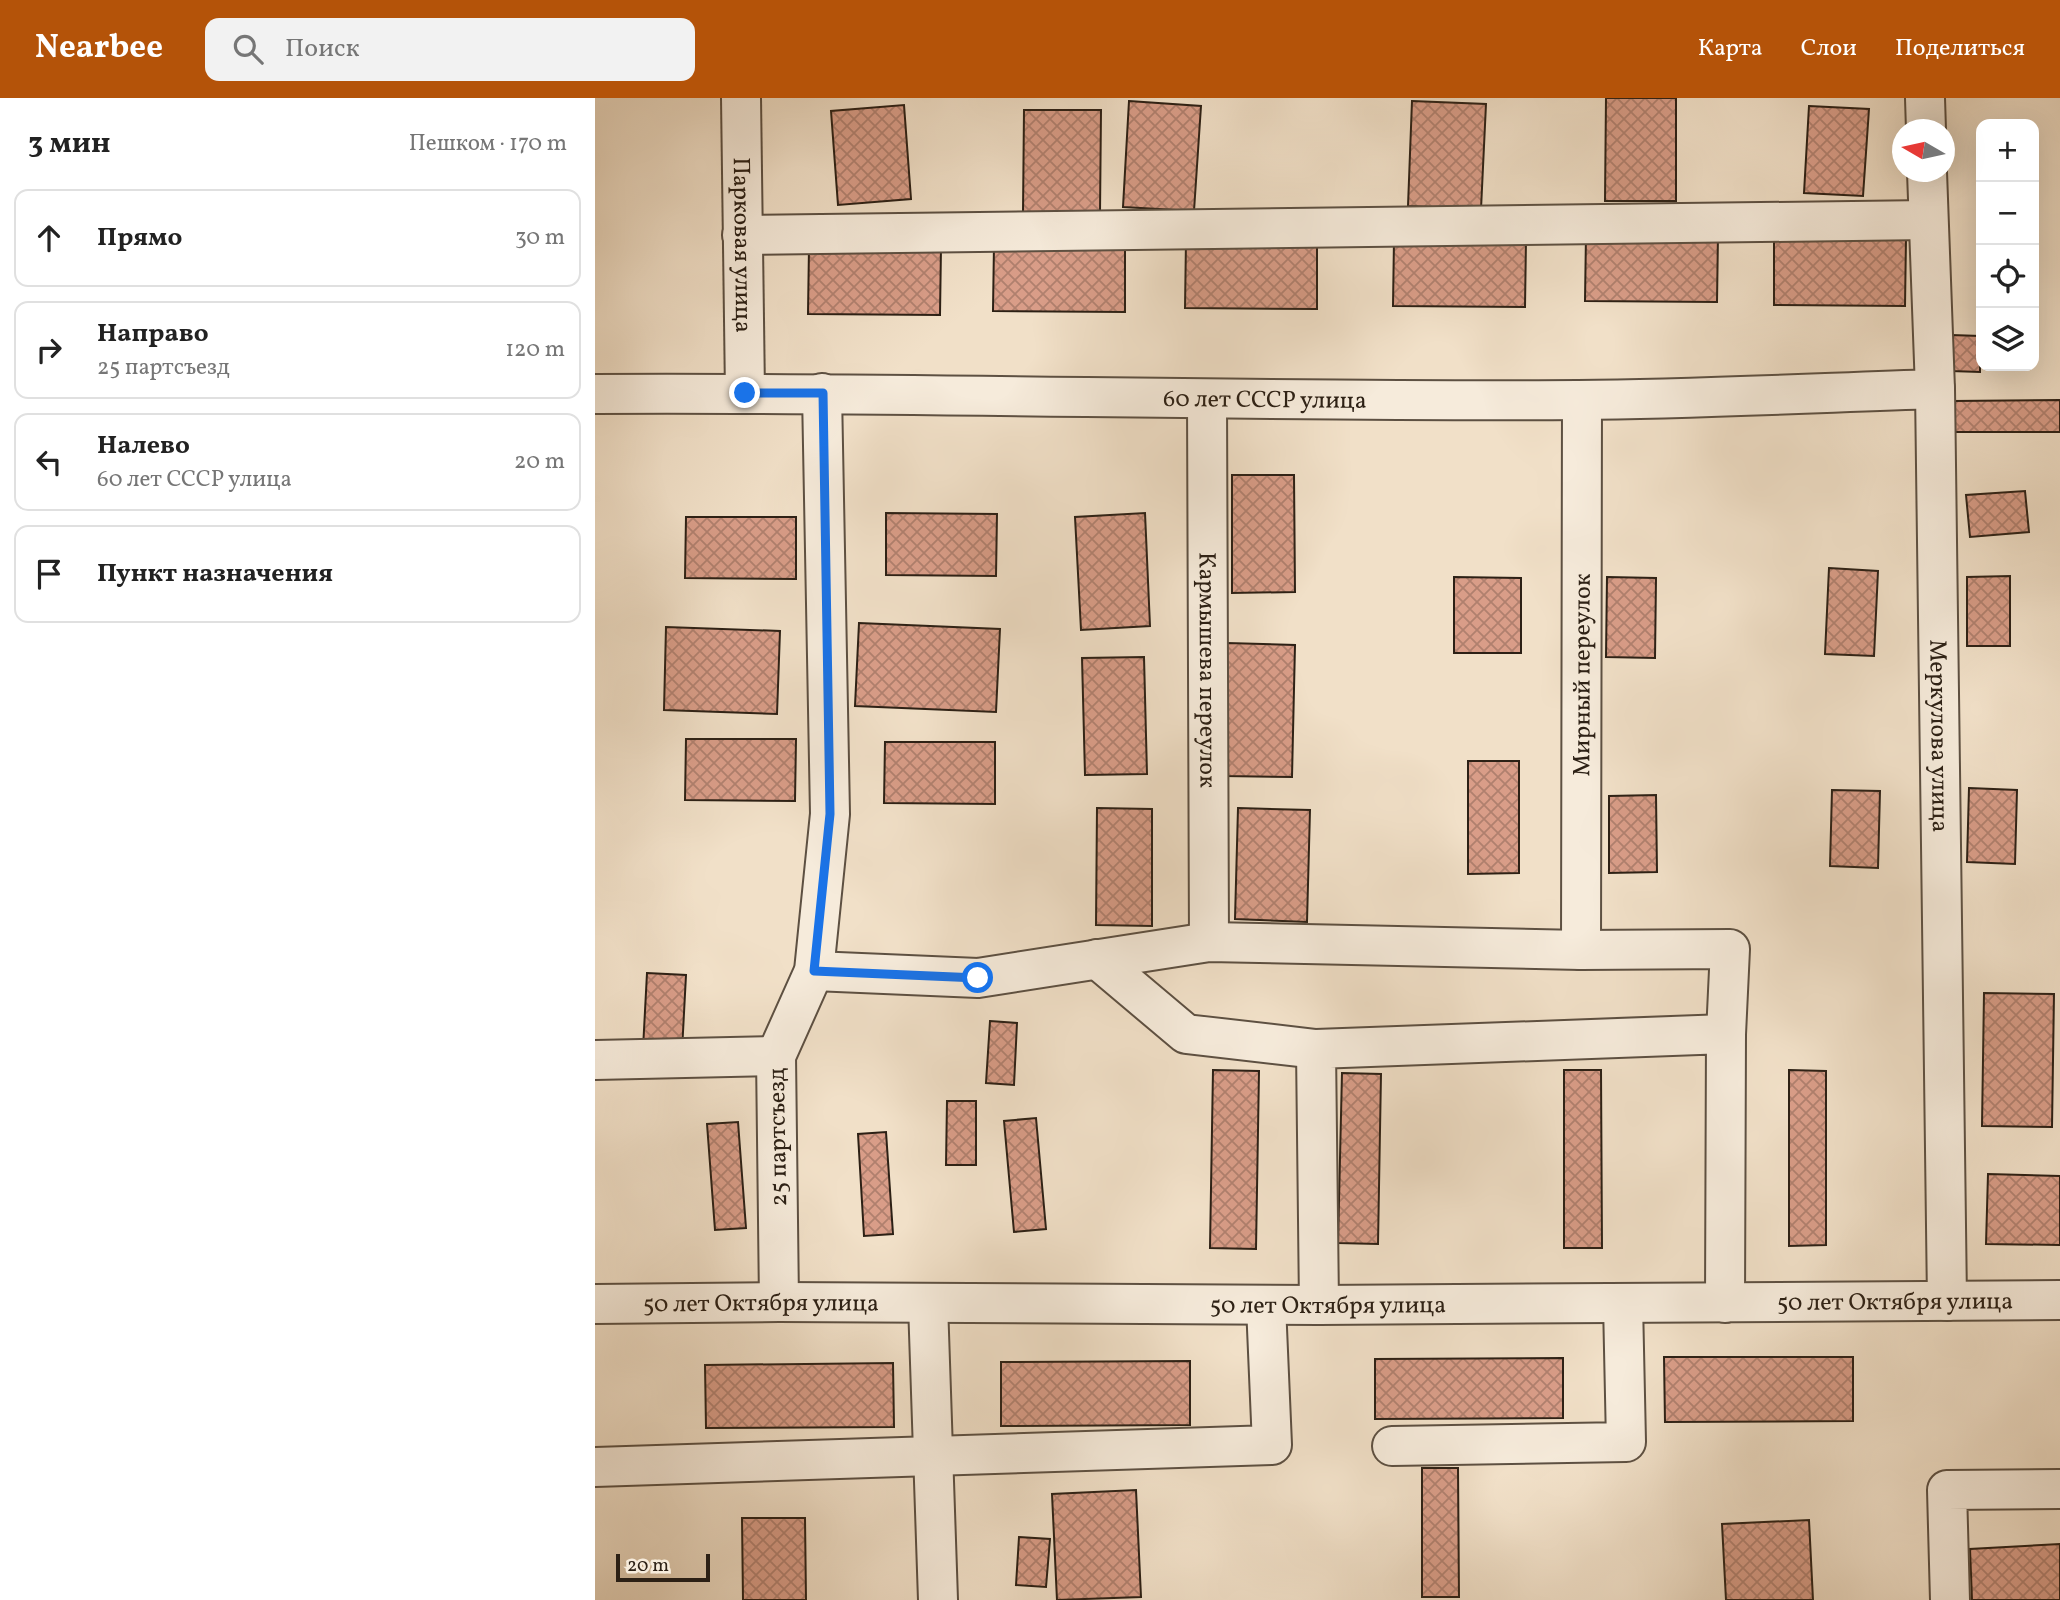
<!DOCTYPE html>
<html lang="ru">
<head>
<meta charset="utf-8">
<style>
	body { margin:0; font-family:Vollkorn,serif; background:#f2f2f2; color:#222 }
	.controls { position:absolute; right:21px; top:21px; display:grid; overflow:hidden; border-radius:14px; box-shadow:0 7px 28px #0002 }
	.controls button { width:63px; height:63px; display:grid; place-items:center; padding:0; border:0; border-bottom:2px solid #e0e0e0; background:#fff; color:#222; font:35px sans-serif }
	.compass { position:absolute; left:1297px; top:21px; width:63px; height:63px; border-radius:50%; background:#fff; box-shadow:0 7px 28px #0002; rotate:279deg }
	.scale { position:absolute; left:21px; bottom:18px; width:94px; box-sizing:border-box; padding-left:7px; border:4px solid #2c2015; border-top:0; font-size:19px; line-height:24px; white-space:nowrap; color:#2c2015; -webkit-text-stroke:5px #f6ebdb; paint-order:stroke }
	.stop { position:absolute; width:21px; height:21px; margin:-16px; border:5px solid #1a73e8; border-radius:50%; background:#fff }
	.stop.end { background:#1a73e8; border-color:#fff; box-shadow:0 2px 7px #0008 }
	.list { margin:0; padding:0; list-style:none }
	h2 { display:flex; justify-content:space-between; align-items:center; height:91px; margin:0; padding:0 28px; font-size:30px }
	h2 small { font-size:23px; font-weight:400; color:#767676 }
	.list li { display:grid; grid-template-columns:46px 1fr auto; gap:21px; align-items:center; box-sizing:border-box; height:98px; margin:0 14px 14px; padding:0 14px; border:2px solid #e0e0e0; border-radius:14px }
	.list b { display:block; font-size:26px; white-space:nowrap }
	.list p { margin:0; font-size:23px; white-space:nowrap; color:#767676 }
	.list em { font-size:23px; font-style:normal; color:#767676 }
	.icon { flex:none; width:38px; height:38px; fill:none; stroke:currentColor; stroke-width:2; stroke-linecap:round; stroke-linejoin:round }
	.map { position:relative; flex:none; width:1465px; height:1502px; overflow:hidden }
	header { display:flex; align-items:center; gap:42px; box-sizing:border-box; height:98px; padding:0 35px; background:#b45309; color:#fff }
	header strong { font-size:33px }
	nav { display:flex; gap:38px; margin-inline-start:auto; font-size:24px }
	.search { width:490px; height:63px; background:#f2f2f2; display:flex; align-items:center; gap:18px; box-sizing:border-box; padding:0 24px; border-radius:14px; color:#767676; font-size:26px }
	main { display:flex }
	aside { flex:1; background:#fff }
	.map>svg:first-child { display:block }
</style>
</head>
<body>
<header>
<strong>Nearbee</strong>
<div class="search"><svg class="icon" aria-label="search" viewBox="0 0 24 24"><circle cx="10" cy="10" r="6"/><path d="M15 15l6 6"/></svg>Поиск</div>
<nav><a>Карта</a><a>Слои</a><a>Поделиться</a></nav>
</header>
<main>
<aside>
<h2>3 мин<small>Пешком · 170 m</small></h2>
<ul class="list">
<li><svg class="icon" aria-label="ahead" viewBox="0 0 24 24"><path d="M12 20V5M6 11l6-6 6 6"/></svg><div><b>Прямо</b></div><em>30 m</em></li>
<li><svg class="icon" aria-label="right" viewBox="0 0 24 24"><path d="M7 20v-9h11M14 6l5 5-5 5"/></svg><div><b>Направо</b><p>25 партсъезд</p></div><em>120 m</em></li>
<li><svg class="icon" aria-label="left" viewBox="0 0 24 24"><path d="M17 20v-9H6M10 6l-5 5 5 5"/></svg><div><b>Налево</b><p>60 лет СССР улица</p></div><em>20 m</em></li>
<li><svg class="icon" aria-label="arrive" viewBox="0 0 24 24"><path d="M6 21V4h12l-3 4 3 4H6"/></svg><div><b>Пункт назначения</b></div></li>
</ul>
</aside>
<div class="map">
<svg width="1465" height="1502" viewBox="0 0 1465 1502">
	<defs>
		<pattern id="building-cross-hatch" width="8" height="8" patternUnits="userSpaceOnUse" patternTransform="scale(1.75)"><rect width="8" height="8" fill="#d99d88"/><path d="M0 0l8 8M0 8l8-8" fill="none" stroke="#b0806e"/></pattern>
	</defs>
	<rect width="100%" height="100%" fill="#f1e0c8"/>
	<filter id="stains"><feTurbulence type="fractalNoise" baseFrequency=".00286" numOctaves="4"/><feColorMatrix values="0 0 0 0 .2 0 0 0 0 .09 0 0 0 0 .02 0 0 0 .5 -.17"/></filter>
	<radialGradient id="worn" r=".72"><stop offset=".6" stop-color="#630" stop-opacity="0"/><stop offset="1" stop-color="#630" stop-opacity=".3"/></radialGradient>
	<!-- building -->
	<g fill="url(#building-cross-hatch)" stroke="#2c2015" stroke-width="2">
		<path d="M 1011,0 L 1081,0 L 1081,103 L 1010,103 Z"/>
		<path d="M 534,3 L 606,8 L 599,113 L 528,109 Z"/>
		<path d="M 817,3 L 891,6 L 886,111 L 813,108 Z"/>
		<path d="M 309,7 L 316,101 L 243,107 L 236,13 Z"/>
		<path d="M 1214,8 L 1274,11 L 1268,98 L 1209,95 Z"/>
		<path d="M 429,12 L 506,12 L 505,116 L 428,116 Z"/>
		<path d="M 991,136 L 1123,137 L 1122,204 L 990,203 Z"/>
		<path d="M 1179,139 L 1311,140 L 1310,208 L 1179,207 Z"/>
		<path d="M 799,141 L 931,142 L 930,209 L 798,208 Z"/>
		<path d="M 591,142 L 722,143 L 722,211 L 590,210 Z"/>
		<path d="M 399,146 L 530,147 L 530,214 L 398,213 Z"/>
		<path d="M 214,149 L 346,149 L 345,217 L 213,216 Z"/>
		<path d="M 1356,237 L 1385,238 L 1385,274 L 1356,273 Z"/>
		<path d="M 1465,302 L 1465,334 L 1358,334 L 1358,303 Z"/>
		<path d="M 637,377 L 699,377 L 700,494 L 637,495 Z"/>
		<path d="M 1430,393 L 1434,434 L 1375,439 L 1371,397 Z"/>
		<path d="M 291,415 L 402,416 L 401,478 L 291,477 Z"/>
		<path d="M 550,415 L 555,528 L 486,532 L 480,419 Z"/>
		<path d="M 91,419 L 201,419 L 201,481 L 90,480 Z"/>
		<path d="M 1234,470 L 1283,473 L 1279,558 L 1230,556 Z"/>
		<path d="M 1415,478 L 1415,548 L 1372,548 L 1372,479 Z"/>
		<path d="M 859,479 L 926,480 L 926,555 L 859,555 Z"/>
		<path d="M 1012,479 L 1061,480 L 1060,560 L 1011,559 Z"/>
		<path d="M 264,525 L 405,531 L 401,614 L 260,608 Z"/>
		<path d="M 71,529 L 185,533 L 182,616 L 69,612 Z"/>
		<path d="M 632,545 L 700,547 L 697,679 L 629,678 Z"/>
		<path d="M 549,559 L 552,676 L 490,677 L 487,560 Z"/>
		<path d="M 91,641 L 201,641 L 200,703 L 90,702 Z"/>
		<path d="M 290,644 L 400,644 L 400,706 L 289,705 Z"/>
		<path d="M 873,663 L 924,663 L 924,775 L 873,776 Z"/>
		<path d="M 1374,690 L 1422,692 L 1420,766 L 1372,764 Z"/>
		<path d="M 1237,692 L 1285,693 L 1283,770 L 1235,768 Z"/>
		<path d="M 1061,697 L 1062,774 L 1014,775 L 1014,698 Z"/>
		<path d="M 502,710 L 557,711 L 557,828 L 501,827 Z"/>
		<path d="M 643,710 L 715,712 L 712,824 L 640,821 Z"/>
		<path d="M 52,875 L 91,877 L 87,953 L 48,951 Z"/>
		<path d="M 1389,895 L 1459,896 L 1457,1029 L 1387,1028 Z"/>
		<path d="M 395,923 L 422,925 L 419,987 L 391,985 Z"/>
		<path d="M 618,972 L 664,973 L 661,1151 L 615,1150 Z"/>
		<path d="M 969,972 L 1006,972 L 1007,1150 L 969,1150 Z"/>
		<path d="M 1194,972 L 1231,973 L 1231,1147 L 1194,1148 Z"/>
		<path d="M 747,975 L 786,976 L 783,1146 L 743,1145 Z"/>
		<path d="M 352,1003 L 381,1003 L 381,1067 L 351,1067 Z"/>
		<path d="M 441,1020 L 451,1131 L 419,1134 L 409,1023 Z"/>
		<path d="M 143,1024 L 151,1130 L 120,1132 L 112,1026 Z"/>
		<path d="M 291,1034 L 298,1136 L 269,1138 L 263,1036 Z"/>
		<path d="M 1393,1076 L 1465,1078 L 1465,1147 L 1391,1146 Z"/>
		<path d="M 1069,1259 L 1258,1259 L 1258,1323 L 1070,1324 Z"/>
		<path d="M 968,1260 L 968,1320 L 780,1321 L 780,1261 Z"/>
		<path d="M 595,1263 L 595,1327 L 406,1328 L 406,1264 Z"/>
		<path d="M 298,1265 L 299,1329 L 111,1330 L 110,1267 Z"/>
		<path d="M 827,1370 L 863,1370 L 864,1499 L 827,1499 Z"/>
		<path d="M 541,1392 L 546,1499 L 462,1502 L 457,1396 Z"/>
		<path d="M 147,1420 L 210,1420 L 211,1502 L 148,1502 Z"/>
		<path d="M 1214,1422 L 1218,1502 L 1131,1502 L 1127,1426 Z"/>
		<path d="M 424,1439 L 455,1441 L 451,1489 L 421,1487 Z"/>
		<path d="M 1465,1446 L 1465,1502 L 1377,1502 L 1375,1451 Z"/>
	</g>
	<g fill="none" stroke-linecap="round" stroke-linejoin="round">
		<defs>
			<g id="minor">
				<path id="s1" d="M 146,0 L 150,295"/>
				<path d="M 1330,0 L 1331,32"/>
				<path id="s2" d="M 1332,74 L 1340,291 L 1352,1203"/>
				<path d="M 147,137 L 1333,122"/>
				<path id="s3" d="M 0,296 C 328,294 655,304 983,302 C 1102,301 1221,295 1340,291"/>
				<path id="s4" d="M 612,301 L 614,844"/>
				<path id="s5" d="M 986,852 L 987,302"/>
				<path d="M 502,861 L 591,936 L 721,951"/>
				<path d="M 219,873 L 383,880 L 614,844 L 986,852 L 1135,851 L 1131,936"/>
				<path d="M 0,962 L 181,958"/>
				<path d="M 184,1204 L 181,958 L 219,873 L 235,716 L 227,295"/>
				<path d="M 333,1205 L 343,1502"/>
				<path id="s6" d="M 0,1206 L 184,1204 L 724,1207 L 1465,1202"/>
				<path d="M 724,1207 L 721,951 L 1131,936 L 1130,1205"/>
				<path d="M 797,1348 L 1031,1344 L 1028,1205"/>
				<path d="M 0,1369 L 677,1347 L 671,1207"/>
				<path d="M 1355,1502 L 1352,1392 L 1465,1391"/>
			</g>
		</defs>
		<!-- minor casing -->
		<use href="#minor" stroke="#5d5042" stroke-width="42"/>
		<!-- minor -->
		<use href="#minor" stroke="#f6ebdb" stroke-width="38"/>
	</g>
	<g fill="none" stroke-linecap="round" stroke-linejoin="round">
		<!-- route -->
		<path stroke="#1a73e8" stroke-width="9" d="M 150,295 L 228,295 L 235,716 L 219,873 L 383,880"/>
	</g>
	<g text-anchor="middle" stroke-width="7" stroke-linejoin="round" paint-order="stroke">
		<!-- street labels -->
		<g font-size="24" fill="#2c2015" stroke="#f6ebdb">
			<text dy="8" stroke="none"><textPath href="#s1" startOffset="147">Парковая улица</textPath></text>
			<text dy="8" stroke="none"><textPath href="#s3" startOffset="670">60 лет СССР улица</textPath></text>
			<text dy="8" stroke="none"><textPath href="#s4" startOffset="271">Кармышева переулок</textPath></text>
			<text dy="8" stroke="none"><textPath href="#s5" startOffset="275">Мирный переулок</textPath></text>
			<text dy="8" stroke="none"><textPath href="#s2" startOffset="564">Меркулова улица</textPath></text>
			<text transform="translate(182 1039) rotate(-91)" y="8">25 партсъезд</text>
			<text dy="8" stroke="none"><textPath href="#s6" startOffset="1300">50 лет Октября улица</textPath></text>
			<text dy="8" stroke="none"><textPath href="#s6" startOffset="166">50 лет Октября улица</textPath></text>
			<text dy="8" stroke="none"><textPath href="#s6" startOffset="733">50 лет Октября улица</textPath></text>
		</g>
	</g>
	<rect width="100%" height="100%" filter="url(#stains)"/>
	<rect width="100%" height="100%" fill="url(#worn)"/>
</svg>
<div class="controls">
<button>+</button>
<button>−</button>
<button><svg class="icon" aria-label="locate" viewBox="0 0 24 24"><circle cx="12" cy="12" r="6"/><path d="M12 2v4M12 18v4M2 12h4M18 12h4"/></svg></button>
<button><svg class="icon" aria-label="layers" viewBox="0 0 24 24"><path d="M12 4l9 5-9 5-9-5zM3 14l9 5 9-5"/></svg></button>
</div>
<svg class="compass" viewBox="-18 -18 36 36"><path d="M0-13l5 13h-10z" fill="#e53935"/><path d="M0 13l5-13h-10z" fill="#767676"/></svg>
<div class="scale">20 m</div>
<div class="stop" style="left:383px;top:880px"></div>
<div class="stop end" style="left:150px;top:295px"></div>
</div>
</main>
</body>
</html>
